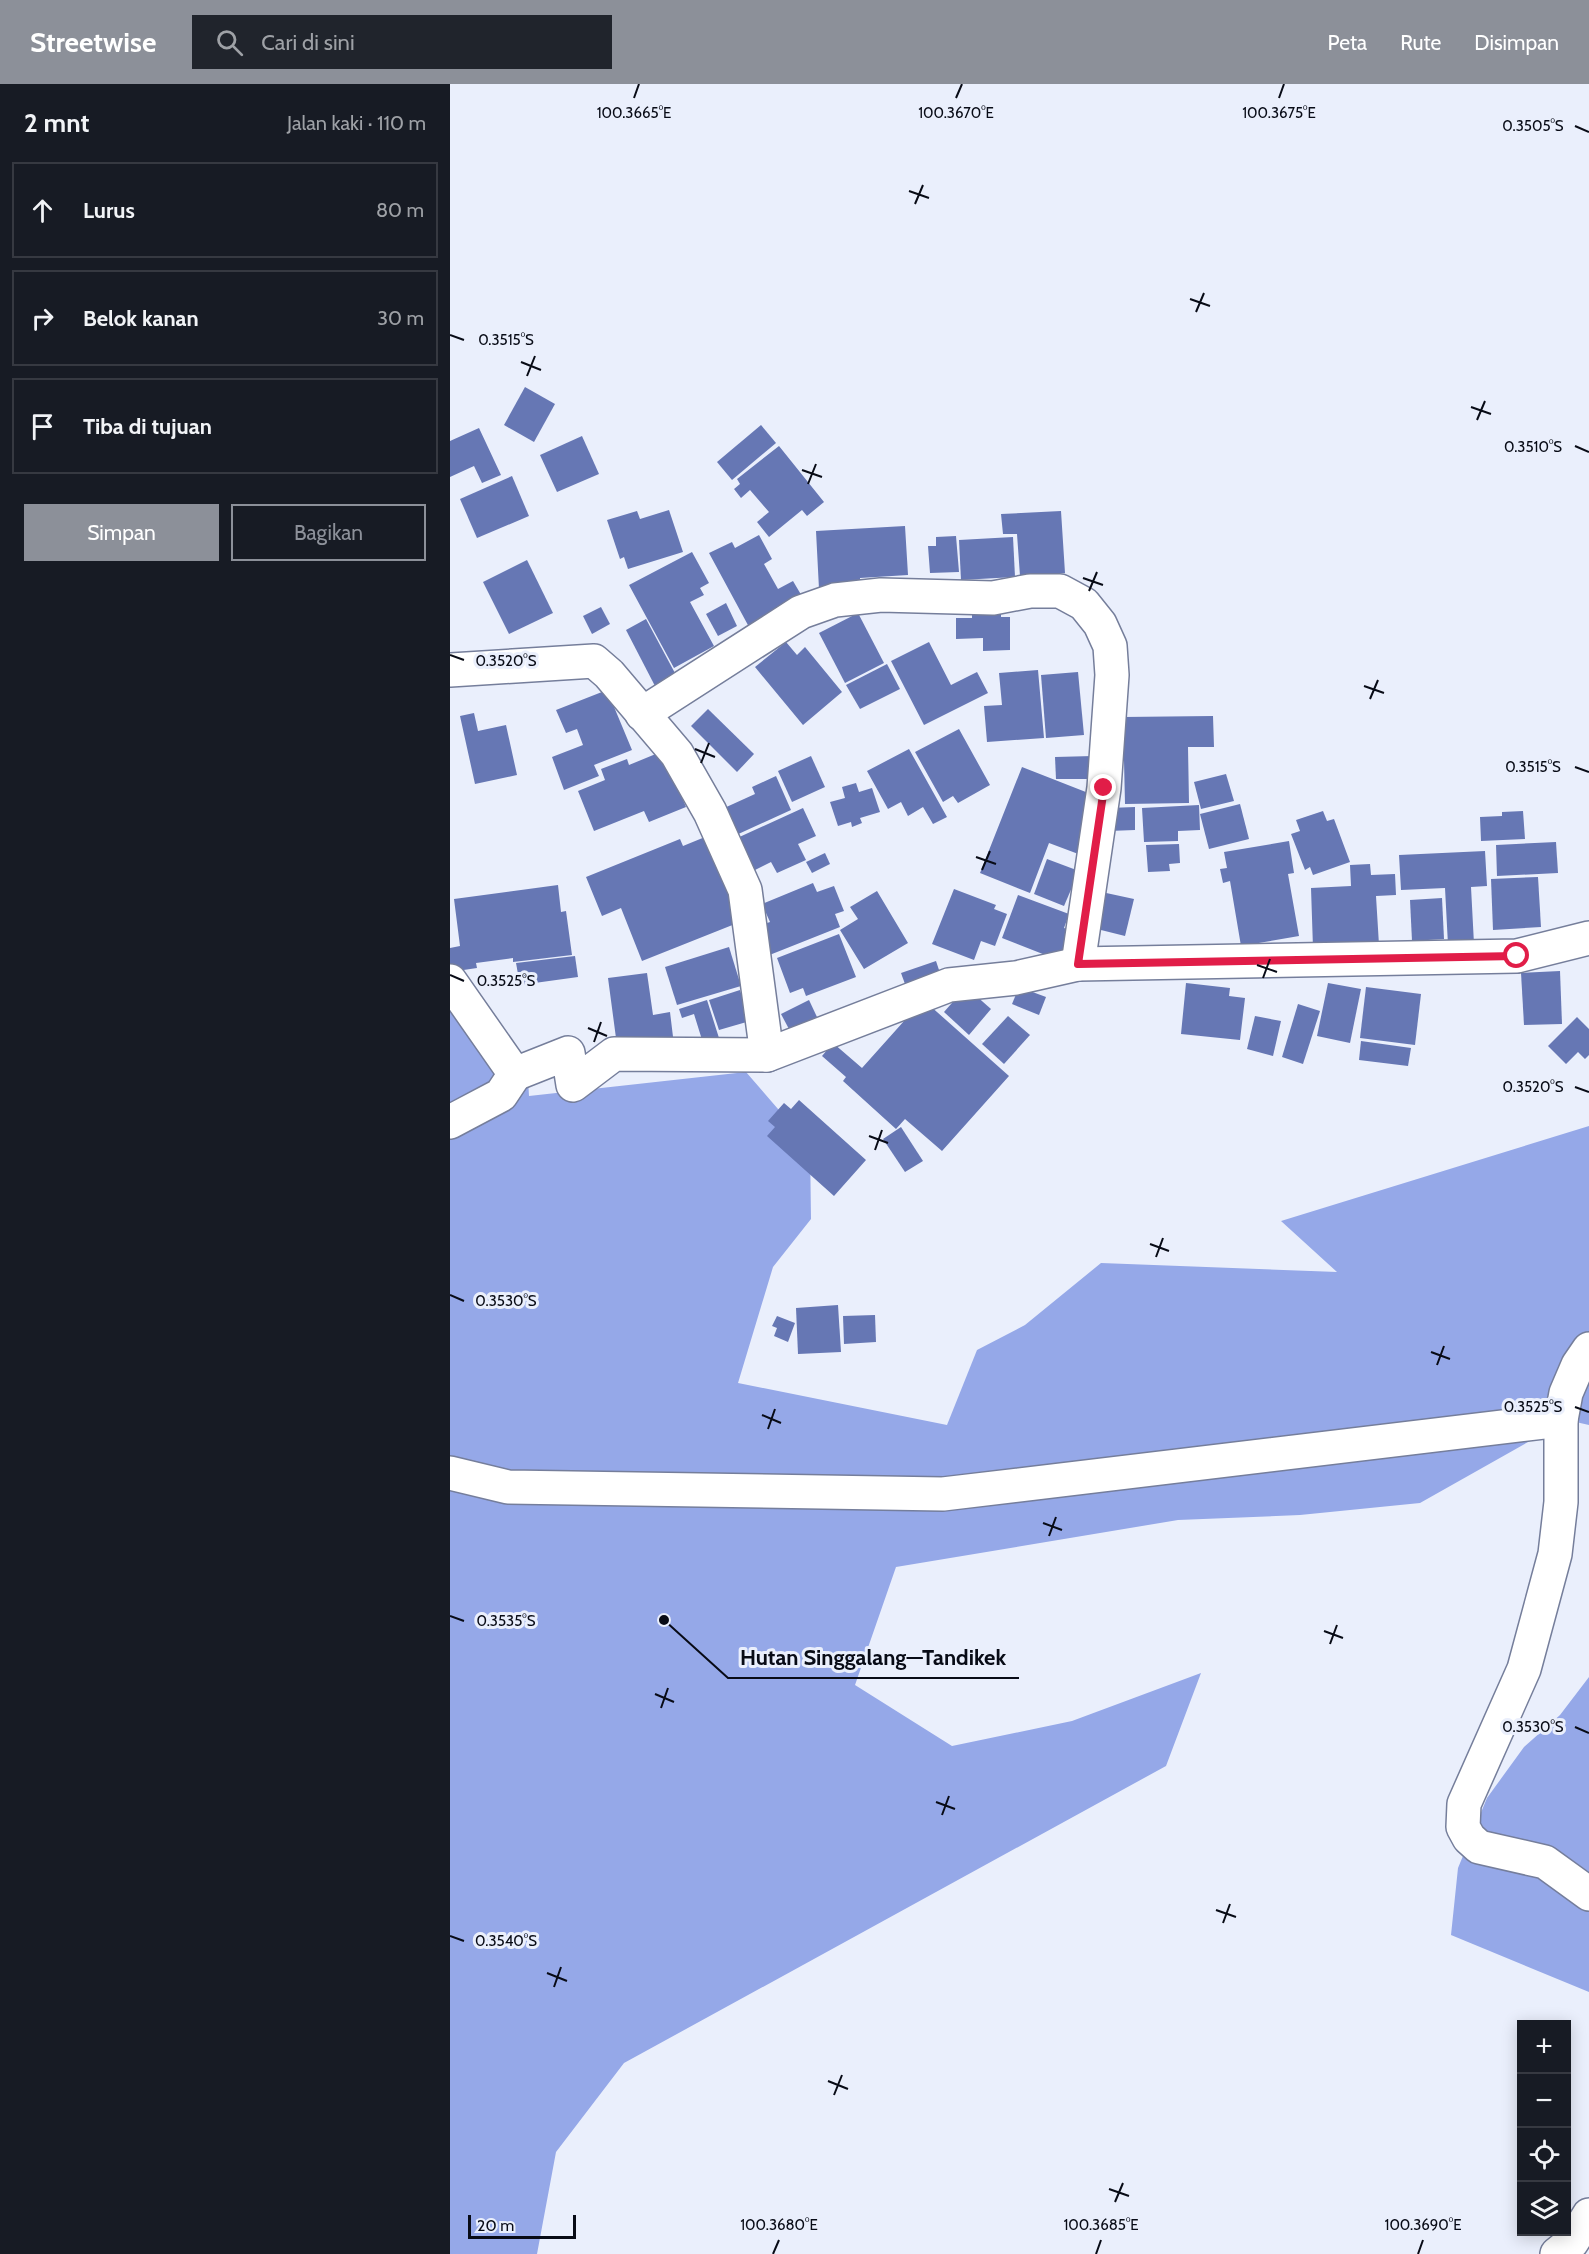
<!DOCTYPE html>
<html lang="id">
<head>
<meta charset="utf-8">
<style>
	body { margin:0; font-family:Cabin,sans-serif; background:#20242c; color:#f1f3f6 }
	.controls { position:absolute; right:18px; bottom:18px; display:grid; overflow:hidden; border-radius:0px; box-shadow:0 3px 15px #0003 }
	.controls button { width:54px; height:54px; display:grid; place-items:center; padding:0; border:0; border-bottom:2px solid #363941; background:#171b24; color:#f1f3f6; font:30px sans-serif }
	.scale { position:absolute; left:18px; bottom:15px; width:108px; box-sizing:border-box; padding-left:6px; border:3px solid #080b16; border-top:0; font-size:16px; line-height:21px; white-space:nowrap; color:#080b16; -webkit-text-stroke:4px #eaeffc; paint-order:stroke }
	.stop { position:absolute; width:18px; height:18px; margin:-14px; border:4px solid #e11d48; border-radius:50%; background:#fff }
	.stop.end { background:#e11d48; border-color:#fff; box-shadow:0 2px 6px #0008 }
	.list { margin:0; padding:0; list-style:none }
	h2 { display:flex; justify-content:space-between; align-items:center; height:78px; margin:0; padding:0 24px; font-size:26px }
	h2 small { font-size:20px; font-weight:400; color:#9ea1a6 }
	.list li { display:grid; grid-template-columns:39px 1fr auto; gap:18px; align-items:center; box-sizing:border-box; height:96px; margin:0 12px 12px; padding:0 12px; border:2px solid #363941; border-radius:0px }
	.list b { display:block; font-size:22px; white-space:nowrap }
	.list em { font-size:20px; font-style:normal; color:#9ea1a6 }
	.actions { display:flex; gap:12px; padding:18px 24px }
	.actions a { flex:1; padding:14px 0; border:2px solid #8c9099; border-radius:0px; text-align:center; font-size:21px; color:#8c9099 }
	.actions .main { background:#8c9099; color:#fff }
	.icon { flex:none; width:33px; height:33px; fill:none; stroke:currentColor; stroke-width:2; stroke-linecap:round; stroke-linejoin:round }
	.map { position:relative; flex:none; width:1139px; height:2170px; overflow:hidden }
	header { display:flex; align-items:center; gap:36px; box-sizing:border-box; height:84px; padding:0 30px; background:#8c9099; color:#fff }
	header strong { font-size:28px }
	nav { display:flex; gap:33px; margin-inline-start:auto; font-size:21px }
	.search { width:420px; height:54px; background:#20242c; display:flex; align-items:center; gap:15px; box-sizing:border-box; padding:0 21px; border-radius:0px; color:#9ea1a6; font-size:22px }
	main { display:flex }
	aside { flex:1; background:#171b24 }
	.map>svg:first-child { display:block }
</style>
</head>
<body>
<header>
<strong>Streetwise</strong>
<div class="search"><svg class="icon" aria-label="search" viewBox="0 0 24 24"><circle cx="10" cy="10" r="6"/><path d="M15 15l6 6"/></svg>Cari di sini</div>
<nav><a>Peta</a><a>Rute</a><a>Disimpan</a></nav>
</header>
<main>
<aside>
<h2>2 mnt<small>Jalan kaki · 110 m</small></h2>
<ul class="list">
<li><svg class="icon" aria-label="ahead" viewBox="0 0 24 24"><path d="M12 20V5M6 11l6-6 6 6"/></svg><div><b>Lurus</b></div><em>80 m</em></li>
<li><svg class="icon" aria-label="right" viewBox="0 0 24 24"><path d="M7 20v-9h11M14 6l5 5-5 5"/></svg><div><b>Belok kanan</b></div><em>30 m</em></li>
<li><svg class="icon" aria-label="arrive" viewBox="0 0 24 24"><path d="M6 21V4h12l-3 4 3 4H6"/></svg><div><b>Tiba di tujuan</b></div></li>
</ul>
<div class="actions"><a class="main">Simpan</a><a>Bagikan</a></div>
</aside>
<div class="map">
<svg width="1139" height="2170" viewBox="0 0 1139 2170">
	<rect width="100%" height="100%" fill="#eaeffc"/>
	<!-- forest -->
	<g fill="#95a8e8">
		<path d="M 0,902 C 42,935 78,954 79,1012 L 296,988 L 360,1062 L 361,1135 L 323,1183 L 288,1299 L 497,1341 L 527,1266 L 575,1241 L 651,1179 L 887,1188 L 831,1137 L 1139,1042 L 1139,1341 L 1117,1336 L 970,1419 L 850,1431 L 728,1436 L 446,1483 L 405,1601 L 502,1662 L 622,1637 L 751,1589 L 716,1682 L 174,1979 L 106,2068 L 87,2170 L 0,2170 Z"/>
		<path d="M 1139,1593 L 1139,1908 L 1001,1851 L 1008,1784 L 1037,1714 L 1074,1663 L 1110,1631 Z"/>
	</g>
	<!-- building -->
	<g fill="#6677b4">
		<path d="M 75,303 L 105,320 L 84,358 L 54,341 Z"/>
		<path d="M 311,341 L 326,359 L 282,396 L 267,378 Z"/>
		<path d="M 29,344 L 51,391 L 32,399 L 24,382 L 0,393 L 0,357 Z"/>
		<path d="M 132,352 L 149,390 L 107,408 L 90,371 Z"/>
		<path d="M 329,362 L 374,418 L 357,432 L 352,426 L 319,453 L 307,438 L 319,428 L 300,406 L 291,414 L 284,405 L 290,400 L 287,395 Z"/>
		<path d="M 62,392 L 79,432 L 27,454 L 10,415 Z"/>
		<path d="M 219,426 L 233,468 L 178,485 L 174,473 L 170,475 L 157,436 L 187,427 L 190,435 Z"/>
		<path d="M 611,427 L 615,489 L 570,492 L 567,450 L 553,450 L 551,430 Z"/>
		<path d="M 455,442 L 458,491 L 410,494 L 410,503 L 369,505 L 366,447 Z"/>
		<path d="M 309,451 L 322,475 L 314,480 L 328,505 L 343,497 L 353,514 L 299,543 L 259,469 L 282,458 L 285,464 Z"/>
		<path d="M 506,452 L 509,488 L 480,489 L 478,462 L 486,462 L 486,453 Z"/>
		<path d="M 563,453 L 565,493 L 511,496 L 509,456 Z"/>
		<path d="M 242,468 L 259,499 L 250,504 L 254,511 L 240,518 L 264,562 L 224,584 L 179,501 Z"/>
		<path d="M 77,476 L 103,529 L 59,550 L 33,498 Z"/>
		<path d="M 276,519 L 287,542 L 268,552 L 256,530 Z"/>
		<path d="M 151,523 L 160,540 L 142,550 L 133,532 Z"/>
		<path d="M 551,526 L 551,533 L 560,533 L 560,566 L 533,567 L 533,554 L 506,555 L 506,534 L 522,534 L 522,527 Z"/>
		<path d="M 408,529 L 434,579 L 395,599 L 369,549 Z"/>
		<path d="M 196,535 L 226,591 L 205,602 L 176,546 Z"/>
		<path d="M 336,558 L 347,571 L 355,563 L 392,608 L 353,641 L 305,583 Z"/>
		<path d="M 479,558 L 501,601 L 527,588 L 538,609 L 474,641 L 441,577 Z"/>
		<path d="M 437,580 L 450,605 L 410,625 L 396,601 Z"/>
		<path d="M 588,586 L 594,654 L 537,658 L 534,622 L 552,621 L 549,589 Z"/>
		<path d="M 628,588 L 634,651 L 596,654 L 591,591 Z"/>
		<path d="M 157,606 L 182,666 L 144,681 L 149,692 L 114,706 L 102,673 L 133,661 L 127,645 L 116,649 L 106,626 Z"/>
		<path d="M 258,625 L 304,670 L 287,688 L 241,642 Z"/>
		<path d="M 24,629 L 28,647 L 56,641 L 67,691 L 25,700 L 10,632 Z"/>
		<path d="M 763,632 L 764,663 L 738,663 L 739,719 L 675,720 L 673,633 Z"/>
		<path d="M 509,645 L 540,701 L 508,719 L 503,712 L 493,718 L 465,668 Z"/>
		<path d="M 459,665 L 497,733 L 483,740 L 473,723 L 458,732 L 451,718 L 438,725 L 417,687 Z"/>
		<path d="M 213,667 L 236,723 L 199,738 L 194,727 L 144,747 L 128,707 L 155,696 L 151,685 L 177,675 L 179,681 Z"/>
		<path d="M 361,672 L 375,703 L 342,718 L 328,687 Z"/>
		<path d="M 643,672 L 643,695 L 606,695 L 605,673 Z"/>
		<path d="M 572,683 L 646,712 L 631,771 L 599,759 L 580,809 L 530,789 Z"/>
		<path d="M 776,690 L 784,717 L 751,725 L 744,698 Z"/>
		<path d="M 326,692 L 341,726 L 284,752 L 272,725 L 305,710 L 302,703 Z"/>
		<path d="M 406,699 L 409,708 L 422,704 L 430,728 L 410,734 L 412,739 L 402,743 L 401,738 L 388,742 L 380,718 L 395,714 L 392,703 Z"/>
		<path d="M 790,720 L 799,755 L 759,765 L 750,730 Z"/>
		<path d="M 749,721 L 750,746 L 728,747 L 728,757 L 694,758 L 692,724 Z"/>
		<path d="M 685,723 L 685,746 L 659,747 L 659,724 Z"/>
		<path d="M 353,724 L 366,752 L 348,760 L 356,776 L 327,789 L 321,778 L 301,788 L 285,755 Z"/>
		<path d="M 873,727 L 877,737 L 884,735 L 900,778 L 863,791 L 860,783 L 855,786 L 841,750 L 850,747 L 846,736 Z"/>
		<path d="M 1073,727 L 1075,755 L 1031,757 L 1030,733 L 1052,732 L 1052,728 Z"/>
		<path d="M 255,753 L 290,838 L 192,877 L 171,824 L 152,832 L 136,793 L 230,755 L 233,762 Z"/>
		<path d="M 839,757 L 844,789 L 838,790 L 849,852 L 791,862 L 780,797 L 773,799 L 770,785 L 777,784 L 774,768 Z"/>
		<path d="M 1106,758 L 1108,789 L 1047,792 L 1046,761 Z"/>
		<path d="M 729,760 L 730,779 L 719,780 L 720,787 L 698,788 L 696,761 Z"/>
		<path d="M 1035,767 L 1037,802 L 1021,803 L 1024,860 L 998,861 L 995,804 L 951,806 L 949,771 Z"/>
		<path d="M 375,769 L 380,780 L 362,789 L 356,778 Z"/>
		<path d="M 597,775 L 629,787 L 614,822 L 584,810 Z"/>
		<path d="M 920,780 L 921,791 L 945,790 L 946,811 L 926,812 L 929,861 L 863,864 L 861,804 L 901,802 L 900,781 Z"/>
		<path d="M 1088,793 L 1091,843 L 1043,846 L 1041,795 Z"/>
		<path d="M 363,799 L 367,808 L 384,802 L 394,827 L 385,830 L 390,843 L 317,872 L 305,843 L 320,838 L 312,820 Z"/>
		<path d="M 108,801 L 111,828 L 116,827 L 122,871 L 63,878 L 63,874 L 26,879 L 27,884 L 0,888 L 0,864 L 10,862 L 4,815 Z"/>
		<path d="M 504,805 L 546,821 L 544,825 L 557,830 L 545,862 L 531,857 L 524,876 L 482,860 Z"/>
		<path d="M 427,807 L 458,859 L 414,885 L 390,846 L 408,835 L 400,823 Z"/>
		<path d="M 647,807 L 684,815 L 675,852 L 639,843 Z"/>
		<path d="M 568,811 L 619,830 L 614,844 L 623,847 L 613,870 L 605,867 L 603,874 L 552,854 Z"/>
		<path d="M 992,814 L 994,855 L 962,857 L 960,816 Z"/>
		<path d="M 389,850 L 406,893 L 356,912 L 353,904 L 340,909 L 327,874 Z"/>
		<path d="M 279,863 L 291,902 L 227,921 L 215,883 Z"/>
		<path d="M 125,872 L 128,893 L 70,901 L 66,879 Z"/>
		<path d="M 486,877 L 492,895 L 455,900 L 451,889 Z"/>
		<path d="M 1110,887 L 1112,940 L 1074,941 L 1071,889 Z"/>
		<path d="M 197,889 L 203,931 L 220,928 L 224,961 L 168,969 L 158,894 Z"/>
		<path d="M 736,899 L 780,904 L 779,912 L 795,914 L 790,956 L 731,950 Z"/>
		<path d="M 878,899 L 911,905 L 900,959 L 867,952 Z"/>
		<path d="M 516,903 L 541,925 L 519,951 L 494,928 Z"/>
		<path d="M 569,903 L 596,913 L 589,931 L 562,920 Z"/>
		<path d="M 916,903 L 971,910 L 965,961 L 910,954 Z"/>
		<path d="M 290,906 L 300,937 L 269,946 L 259,916 Z"/>
		<path d="M 257,916 L 269,954 L 253,959 L 244,930 L 232,934 L 229,925 Z"/>
		<path d="M 359,916 L 367,933 L 340,947 L 331,930 Z"/>
		<path d="M 478,920 L 559,992 L 492,1067 L 455,1035 L 446,1045 L 393,997 L 396,993 L 372,972 L 383,959 L 412,984 L 463,927 Z"/>
		<path d="M 848,920 L 870,927 L 853,980 L 832,973 Z"/>
		<path d="M 558,932 L 580,951 L 554,980 L 532,960 Z"/>
		<path d="M 805,932 L 831,937 L 823,972 L 797,965 Z"/>
		<path d="M 1127,933 L 1139,945 L 1139,971 L 1135,975 L 1128,968 L 1116,980 L 1098,962 Z"/>
		<path d="M 911,957 L 961,964 L 958,982 L 909,976 Z"/>
		<path d="M 349,1016 L 416,1076 L 384,1112 L 317,1052 L 325,1043 L 318,1037 L 334,1019 L 341,1025 Z"/>
		<path d="M 451,1043 L 473,1077 L 455,1088 L 433,1055 Z"/>
		<path d="M 388,1221 L 391,1268 L 348,1270 L 346,1224 Z"/>
		<path d="M 425,1231 L 426,1258 L 394,1260 L 393,1232 Z"/>
		<path d="M 327,1232 L 345,1239 L 338,1258 L 324,1252 L 327,1244 L 322,1242 Z"/>
	</g>
	<g fill="none" stroke-linecap="round" stroke-linejoin="round">
		<defs>
			<g id="street">
				<path d="M 0,586 L 144,577 L 159,590 L 227,670 L 260,728 L 295,806 L 317,971"/>
				<path d="M 192,630 L 351,528 L 385,516 L 431,511 L 543,514 L 580,507 L 610,507 L 634,520 L 650,540 L 660,562 L 662,591 L 654,704 L 628,880"/>
				<path d="M 0,897 L 65,990 L 118,969 L 123,1001 L 164,970 L 317,971 L 499,901 L 566,894 L 628,880 L 1067,872 L 1139,854"/>
				<path d="M 0,1038 L 51,1011 L 65,990"/>
				<path d="M 1139,1265 L 1128,1281 L 1116,1309 L 1111,1336 L 1111,1418 L 1105,1470 L 1074,1585 L 1014,1720 L 1013,1743 L 1019,1754 L 1029,1763 L 1095,1778 L 1139,1810"/>
				<path d="M 0,1389 L 58,1403 L 493,1410 L 1111,1336"/>
				<path d="M 1107,2170 L 1122,2158 L 1139,2131"/>
			</g>
		</defs>
		<!-- street casing -->
		<use href="#street" stroke="#757e9b" stroke-width="36"/>
		<!-- street -->
		<use href="#street" stroke="#fff" stroke-width="33"/>
	</g>
	<g fill="none" stroke-linecap="round" stroke-linejoin="round">
		<!-- route -->
		<path stroke="#e11d48" stroke-width="8" d="M 654,704 L 628,880 L 1067,872"/>
	</g>
	<!-- ticks -->
	<path fill="none" stroke="#080b16" stroke-width="2" d="M 184,14 L 189,0M 506,14 L 512,0M 829,14 L 834,0M 1125,42 L 1139,48M 459,107 L 479,114M 465,120 L 473,101M 740,215 L 760,222M 746,228 L 754,209M 0,251 L 14,256M 71,278 L 91,286M 77,292 L 85,272M 1021,323 L 1041,330M 1027,336 L 1035,317M 1125,362 L 1139,368M 352,386 L 372,393M 358,400 L 366,380M 633,494 L 653,501M 639,507 L 647,488M 0,571 L 14,576M 914,602 L 934,609M 920,615 L 928,596M 245,665 L 265,673M 251,679 L 259,659M 1125,683 L 1139,688M 526,773 L 546,780M 532,786 L 540,767M 807,881 L 827,888M 0,891 L 14,897M 813,894 L 820,875M 138,944 L 157,952M 144,958 L 151,938M 1125,1003 L 1139,1008M 419,1052 L 438,1059M 425,1066 L 432,1046M 700,1160 L 719,1167M 706,1173 L 713,1154M 0,1211 L 14,1217M 981,1268 L 1000,1275M 987,1281 L 994,1262M 1125,1323 L 1139,1328M 312,1331 L 331,1339M 318,1345 L 325,1325M 593,1439 L 612,1446M 599,1452 L 606,1433M 0,1532 L 14,1537M 874,1547 L 893,1554M 880,1560 L 887,1541M 205,1610 L 224,1618M 211,1624 L 218,1604M 1125,1643 L 1139,1649M 486,1718 L 505,1725M 492,1731 L 499,1712M 766,1826 L 786,1833M 773,1839 L 780,1820M 0,1852 L 14,1857M 97,1889 L 117,1897M 104,1903 L 111,1883M 378,1997 L 398,2005M 384,2011 L 392,1991M 659,2105 L 679,2112M 665,2118 L 673,2099M 323,2170 L 329,2156M 646,2170 L 651,2156M 968,2170 L 973,2156"/>
	<g font-size="15" text-anchor="middle" fill="#080b16" stroke="#eaeffc" stroke-width="6" stroke-linejoin="round" paint-order="stroke">
		<text x="184" y="34">100.3665°E</text>
		<text x="506" y="34">100.3670°E</text>
		<text x="829" y="34">100.3675°E</text>
		<text x="1083" y="47">0.3505°S</text>
		<text x="56" y="261">0.3515°S</text>
		<text x="1083" y="368">0.3510°S</text>
		<text x="56" y="582">0.3520°S</text>
		<text x="1083" y="688">0.3515°S</text>
		<text x="56" y="902">0.3525°S</text>
		<text x="1083" y="1008">0.3520°S</text>
		<text x="56" y="1222">0.3530°S</text>
		<text x="1083" y="1328">0.3525°S</text>
		<text x="56" y="1542">0.3535°S</text>
		<text x="1083" y="1648">0.3530°S</text>
		<text x="56" y="1862">0.3540°S</text>
		<text x="329" y="2146">100.3680°E</text>
		<text x="651" y="2146">100.3685°E</text>
		<text x="973" y="2146">100.3690°E</text>
	</g>
	<!-- callouts -->
	<path fill="none" stroke="#080b16" stroke-width="2" d="M214 1536L278 1594H569"/>
	<circle fill="#080b16" stroke="#eaeffc" stroke-width="2" cx="214" cy="1536" r="6"/>
	<g font-size="22" text-anchor="middle" font-weight="bold" fill="#080b16" stroke="#eaeffc" stroke-width="6" stroke-linejoin="round" paint-order="stroke">
		<text x="423" y="1581">Hutan Singgalang—Tandikek</text>
	</g>
</svg>
<div class="controls">
<button>+</button>
<button>−</button>
<button><svg class="icon" aria-label="locate" viewBox="0 0 24 24"><circle cx="12" cy="12" r="6"/><path d="M12 2v4M12 18v4M2 12h4M18 12h4"/></svg></button>
<button><svg class="icon" aria-label="layers" viewBox="0 0 24 24"><path d="M12 4l9 5-9 5-9-5zM3 14l9 5 9-5"/></svg></button>
</div>
<div class="scale">20 m</div>
<div class="stop" style="left:1067px;top:872px"></div>
<div class="stop end" style="left:654px;top:704px"></div>
</div>
</main>
</body>
</html>
